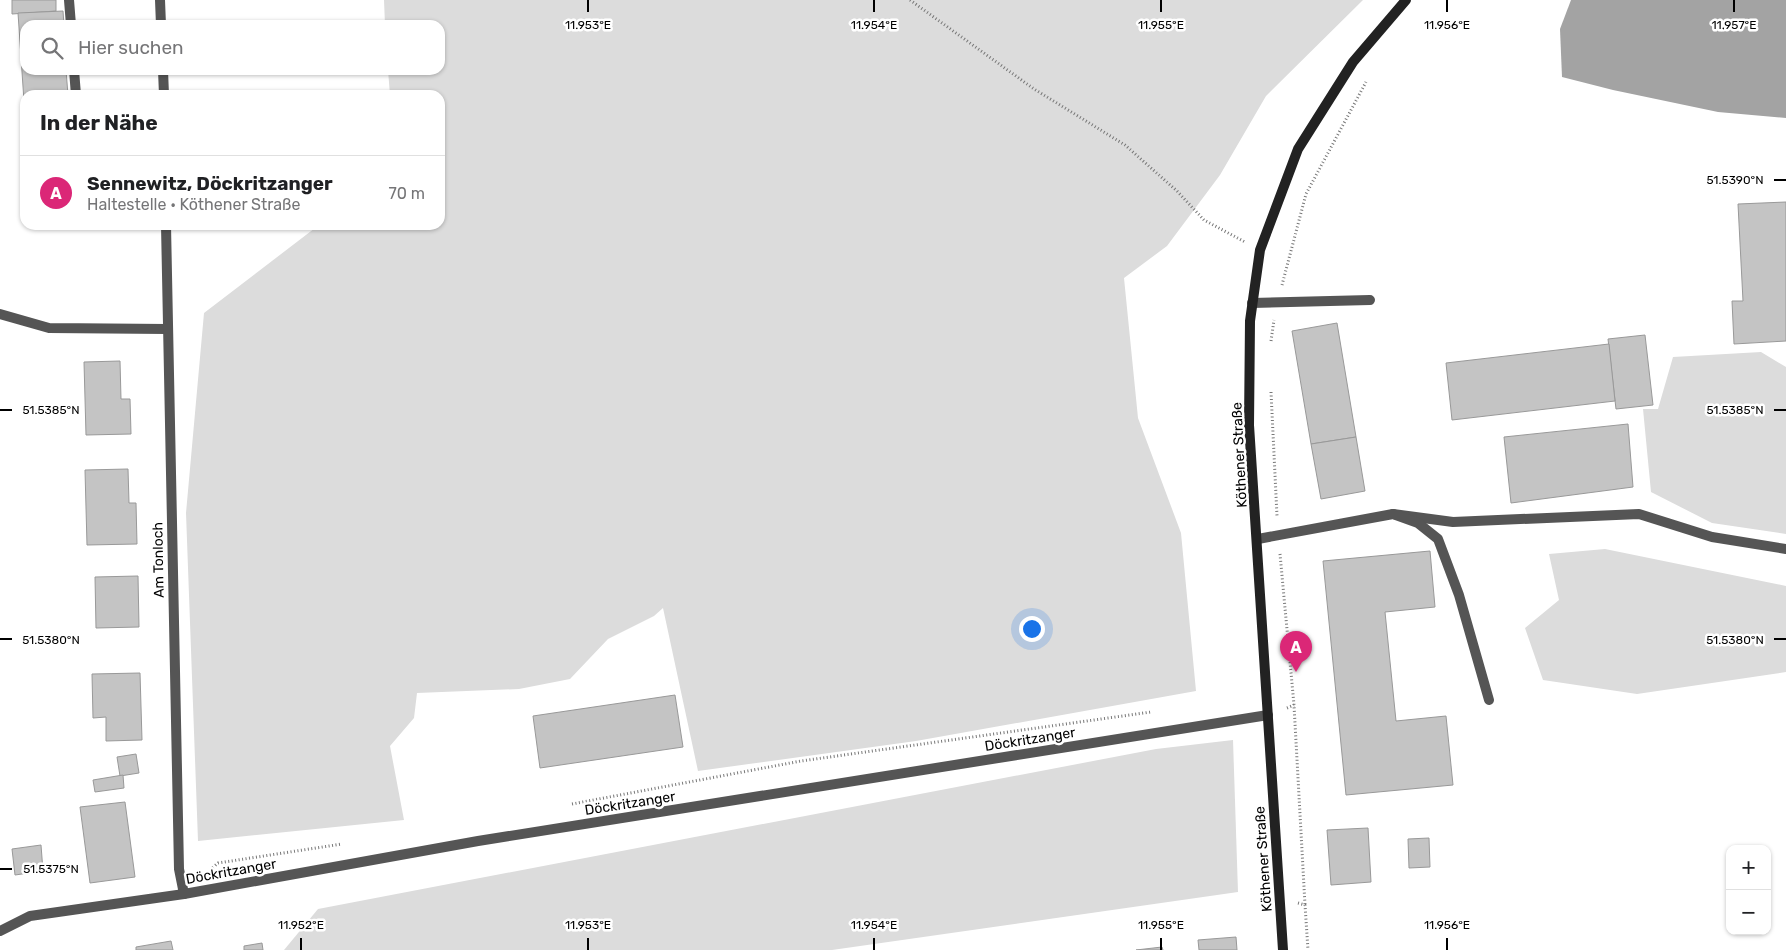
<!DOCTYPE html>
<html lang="de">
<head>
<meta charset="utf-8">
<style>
	body { margin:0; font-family:Rubik,sans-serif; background:#f2f2f2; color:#202124 }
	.controls { position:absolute; right:15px; bottom:15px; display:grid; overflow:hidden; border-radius:10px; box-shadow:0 1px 4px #0004 }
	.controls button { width:45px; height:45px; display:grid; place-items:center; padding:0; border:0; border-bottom:1px solid #e0e0e0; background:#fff; color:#202124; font:25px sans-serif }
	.you { position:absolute; left:1031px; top:628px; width:18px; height:18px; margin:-12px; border:4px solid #fff; border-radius:50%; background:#1a73e8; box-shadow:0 0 0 8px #1a73e833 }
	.badge { display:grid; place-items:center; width:32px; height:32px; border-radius:50%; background:#db2777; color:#fff; font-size:16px; font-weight:700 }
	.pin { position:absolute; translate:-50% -41px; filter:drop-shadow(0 1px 2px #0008) }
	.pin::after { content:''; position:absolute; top:26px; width:18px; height:15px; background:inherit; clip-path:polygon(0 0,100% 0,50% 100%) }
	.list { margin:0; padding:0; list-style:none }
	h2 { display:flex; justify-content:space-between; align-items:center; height:65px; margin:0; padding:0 20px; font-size:21px }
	h2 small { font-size:16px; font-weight:400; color:#757577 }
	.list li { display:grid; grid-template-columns:32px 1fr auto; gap:15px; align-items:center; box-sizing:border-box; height:75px; padding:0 20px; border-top:1px solid #e0e0e0 }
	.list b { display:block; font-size:19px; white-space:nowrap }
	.list p { margin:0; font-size:16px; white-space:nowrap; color:#757577 }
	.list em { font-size:16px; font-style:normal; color:#757577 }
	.icon { flex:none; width:28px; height:28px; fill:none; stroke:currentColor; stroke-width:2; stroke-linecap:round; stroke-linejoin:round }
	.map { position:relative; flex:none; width:1786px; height:950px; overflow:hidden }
	.search { position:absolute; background:#fff; box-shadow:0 1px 4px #0004; left:20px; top:20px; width:425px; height:55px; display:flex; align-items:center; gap:12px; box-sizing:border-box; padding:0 18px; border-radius:15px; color:#757577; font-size:19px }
	.panel { position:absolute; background:#fff; box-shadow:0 1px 4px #0004; left:20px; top:90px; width:425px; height:140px; border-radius:15px }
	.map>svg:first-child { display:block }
</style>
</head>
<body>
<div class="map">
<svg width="1786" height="950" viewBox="0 0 1786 950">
	<rect width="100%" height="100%" fill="#fff"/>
	<!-- green -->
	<g fill="#dcdcdc">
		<path d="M 384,0 L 1363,0 L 1266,96 L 1220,175 L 1167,246 L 1124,278 L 1138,418 L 1181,533 L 1196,691 L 916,741 L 698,771 L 663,608 L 654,616 L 608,639 L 570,679 L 519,689 L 417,693 L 414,718 L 390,746 L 404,820 L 198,841 L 186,513 L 204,313 L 319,225 L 440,225 L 440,95 L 390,95 L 388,70 L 440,70 L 440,25 L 385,25 Z"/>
		<path d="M 1761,352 L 1786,367 L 1786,534 L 1712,523 L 1651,492 L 1643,409 L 1658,409 L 1673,357 Z"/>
		<path d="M 1605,549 L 1786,586 L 1786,672 L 1637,694 L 1543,680 L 1525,628 L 1559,600 L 1549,554 Z"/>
		<path d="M 1233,740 L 1238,892 L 832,950 L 284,950 L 318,909 L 1156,749 Z"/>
	</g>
	<!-- water -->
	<path fill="#a3a3a3" d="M 1571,0 L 1786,0 L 1786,118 L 1718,112 L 1613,90 L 1562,77 L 1560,29 Z"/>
	<!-- building -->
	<g fill="#c4c4c4" stroke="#999">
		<path d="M 12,0 L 56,0 L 56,11 L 12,14 Z"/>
		<path d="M 63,11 L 64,25 L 25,25 L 25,70 L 66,70 L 68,95 L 25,95 L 25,116 L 18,13 Z"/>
		<path d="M 1786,202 L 1786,341 L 1734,344 L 1732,301 L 1743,301 L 1738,204 Z"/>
		<path d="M 1337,323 L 1356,437 L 1311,444 L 1292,331 Z"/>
		<path d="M 1645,335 L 1653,405 L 1616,409 L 1608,339 Z"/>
		<path d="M 1609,344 L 1615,401 L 1452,420 L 1446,363 Z"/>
		<path d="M 120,361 L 121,399 L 130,399 L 131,434 L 86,435 L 84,362 Z"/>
		<path d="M 1628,424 L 1633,487 L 1511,503 L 1504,437 Z"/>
		<path d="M 1356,437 L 1365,491 L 1321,499 L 1311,444 Z"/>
		<path d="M 128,469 L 129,503 L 136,503 L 137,544 L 87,545 L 85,470 Z"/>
		<path d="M 1430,551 L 1435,607 L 1385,612 L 1396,721 L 1446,716 L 1453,785 L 1346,795 L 1323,561 Z"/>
		<path d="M 138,576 L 139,627 L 96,628 L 95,577 Z"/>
		<path d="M 140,673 L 142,740 L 106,741 L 106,717 L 93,718 L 92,674 Z"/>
		<path d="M 675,695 L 683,747 L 540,768 L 533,716 Z"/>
		<path d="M 136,754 L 139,773 L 120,776 L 117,757 Z"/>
		<path d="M 123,775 L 124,788 L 95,792 L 93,780 Z"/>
		<path d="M 125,802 L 135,877 L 90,883 L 80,807 Z"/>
		<path d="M 1368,828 L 1371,882 L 1331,885 L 1327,830 Z"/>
		<path d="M 1429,838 L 1430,867 L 1409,868 L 1408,839 Z"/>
		<path d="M 41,845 L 43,871 L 15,875 L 12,849 Z"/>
		<path d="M 1236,937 L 1237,950 L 1199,950 L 1198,940 Z"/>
		<path d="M 171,941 L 173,950 L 136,950 L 136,947 Z"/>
		<path d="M 262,943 L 263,950 L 244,950 L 244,946 Z"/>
		<path d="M 1162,947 L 1163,950 L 1136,950 Z"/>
	</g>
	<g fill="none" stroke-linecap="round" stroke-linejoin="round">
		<!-- path -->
		<g stroke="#777" stroke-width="3" stroke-dasharray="1 2.5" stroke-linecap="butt">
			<path d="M 910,0 L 1034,89 L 1125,145 L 1177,191 L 1204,220 L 1245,242"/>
			<path d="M 1282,285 L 1306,194 L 1366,82"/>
			<path d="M 1271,341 L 1274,320"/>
			<path d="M 1271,392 L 1277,516"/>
			<path d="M 1280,554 L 1294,705 L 1305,905"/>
			<path d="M 1287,708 L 1294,705"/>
			<path d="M 572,804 L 801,761 L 1151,712"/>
			<path d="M 210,870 L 218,863 L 342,844"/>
			<path d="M 1298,903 L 1305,905 L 1308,950"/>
		</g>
		<!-- service -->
		<g stroke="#555" stroke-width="10">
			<path d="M 69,0 L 71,25"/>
			<path d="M 74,70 L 76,95"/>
			<path d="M 1252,303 L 1370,300"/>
			<path d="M 0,314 L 49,328 L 167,329"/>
			<path d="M 1393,514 L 1453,522 L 1639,514 L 1712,537 L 1786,549"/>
			<path d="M 1258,539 L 1393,514 L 1418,523 L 1438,539 L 1459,595 L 1489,700"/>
		</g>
		<!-- minor -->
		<g stroke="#555" stroke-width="10">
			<path d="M 160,0 L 161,25"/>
			<path d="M 163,70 L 164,95"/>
			<path d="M 166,225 L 179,869 L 184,894"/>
			<path d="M 0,931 L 30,916 L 184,894 L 478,841 L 1268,715"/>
		</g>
		<!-- secondary -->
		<path stroke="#222" stroke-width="10" d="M 1283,950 L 1249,425 L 1250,321 L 1260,250 L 1298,149 L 1353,62 L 1406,0"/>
	</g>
	<!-- ticks -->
	<path fill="none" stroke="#000" stroke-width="2" d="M 588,0 L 588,12M 874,0 L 874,12M 1161,0 L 1161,12M 1447,0 L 1447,12M 1734,0 L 1734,12M 1774,180 L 1786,180M 0,410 L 12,410M 1774,410 L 1786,410M 0,639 L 12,639M 1774,639 L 1786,639M 0,869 L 12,869M 301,938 L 301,950M 588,938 L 588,950M 874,938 L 874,950M 1161,938 L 1161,950M 1447,938 L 1447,950"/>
	<g text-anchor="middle" stroke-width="5" stroke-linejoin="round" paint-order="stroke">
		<!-- street labels -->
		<g font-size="14" fill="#000" stroke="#fff">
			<text transform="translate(1239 455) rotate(-93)" y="5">Köthener Straße</text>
			<text transform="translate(158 560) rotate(-91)" y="5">Am Tonloch</text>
			<text transform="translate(1030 739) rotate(-9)" y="5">Döckritzanger</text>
			<text transform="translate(630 803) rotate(-9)" y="5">Döckritzanger</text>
			<text transform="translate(1263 859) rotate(-94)" y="5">Köthener Straße</text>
			<text transform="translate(231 871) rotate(-10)" y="5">Döckritzanger</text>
		</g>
	</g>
	<g font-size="12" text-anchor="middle" fill="#000" stroke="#fff" stroke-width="5" stroke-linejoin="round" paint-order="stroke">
		<text x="588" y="29">11.953°E</text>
		<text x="874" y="29">11.954°E</text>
		<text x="1161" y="29">11.955°E</text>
		<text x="1447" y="29">11.956°E</text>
		<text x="1734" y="29">11.957°E</text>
		<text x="1735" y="184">51.5390°N</text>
		<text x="51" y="414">51.5385°N</text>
		<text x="1735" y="414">51.5385°N</text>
		<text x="51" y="644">51.5380°N</text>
		<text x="1735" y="644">51.5380°N</text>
		<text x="51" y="873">51.5375°N</text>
		<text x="301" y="929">11.952°E</text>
		<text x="588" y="929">11.953°E</text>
		<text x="874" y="929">11.954°E</text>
		<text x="1161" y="929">11.955°E</text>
		<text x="1447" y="929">11.956°E</text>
	</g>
</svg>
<div class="controls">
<button>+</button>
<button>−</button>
</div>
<div class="you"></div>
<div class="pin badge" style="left:1296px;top:672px">A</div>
<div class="search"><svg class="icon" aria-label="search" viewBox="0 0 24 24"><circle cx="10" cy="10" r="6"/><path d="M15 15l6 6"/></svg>Hier suchen</div>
<section class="panel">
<h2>In der Nähe<small></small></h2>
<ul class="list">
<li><span class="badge">A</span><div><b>Sennewitz, Döckritzanger</b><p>Haltestelle · Köthener Straße</p></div><em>70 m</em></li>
</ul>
</section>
</div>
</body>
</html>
